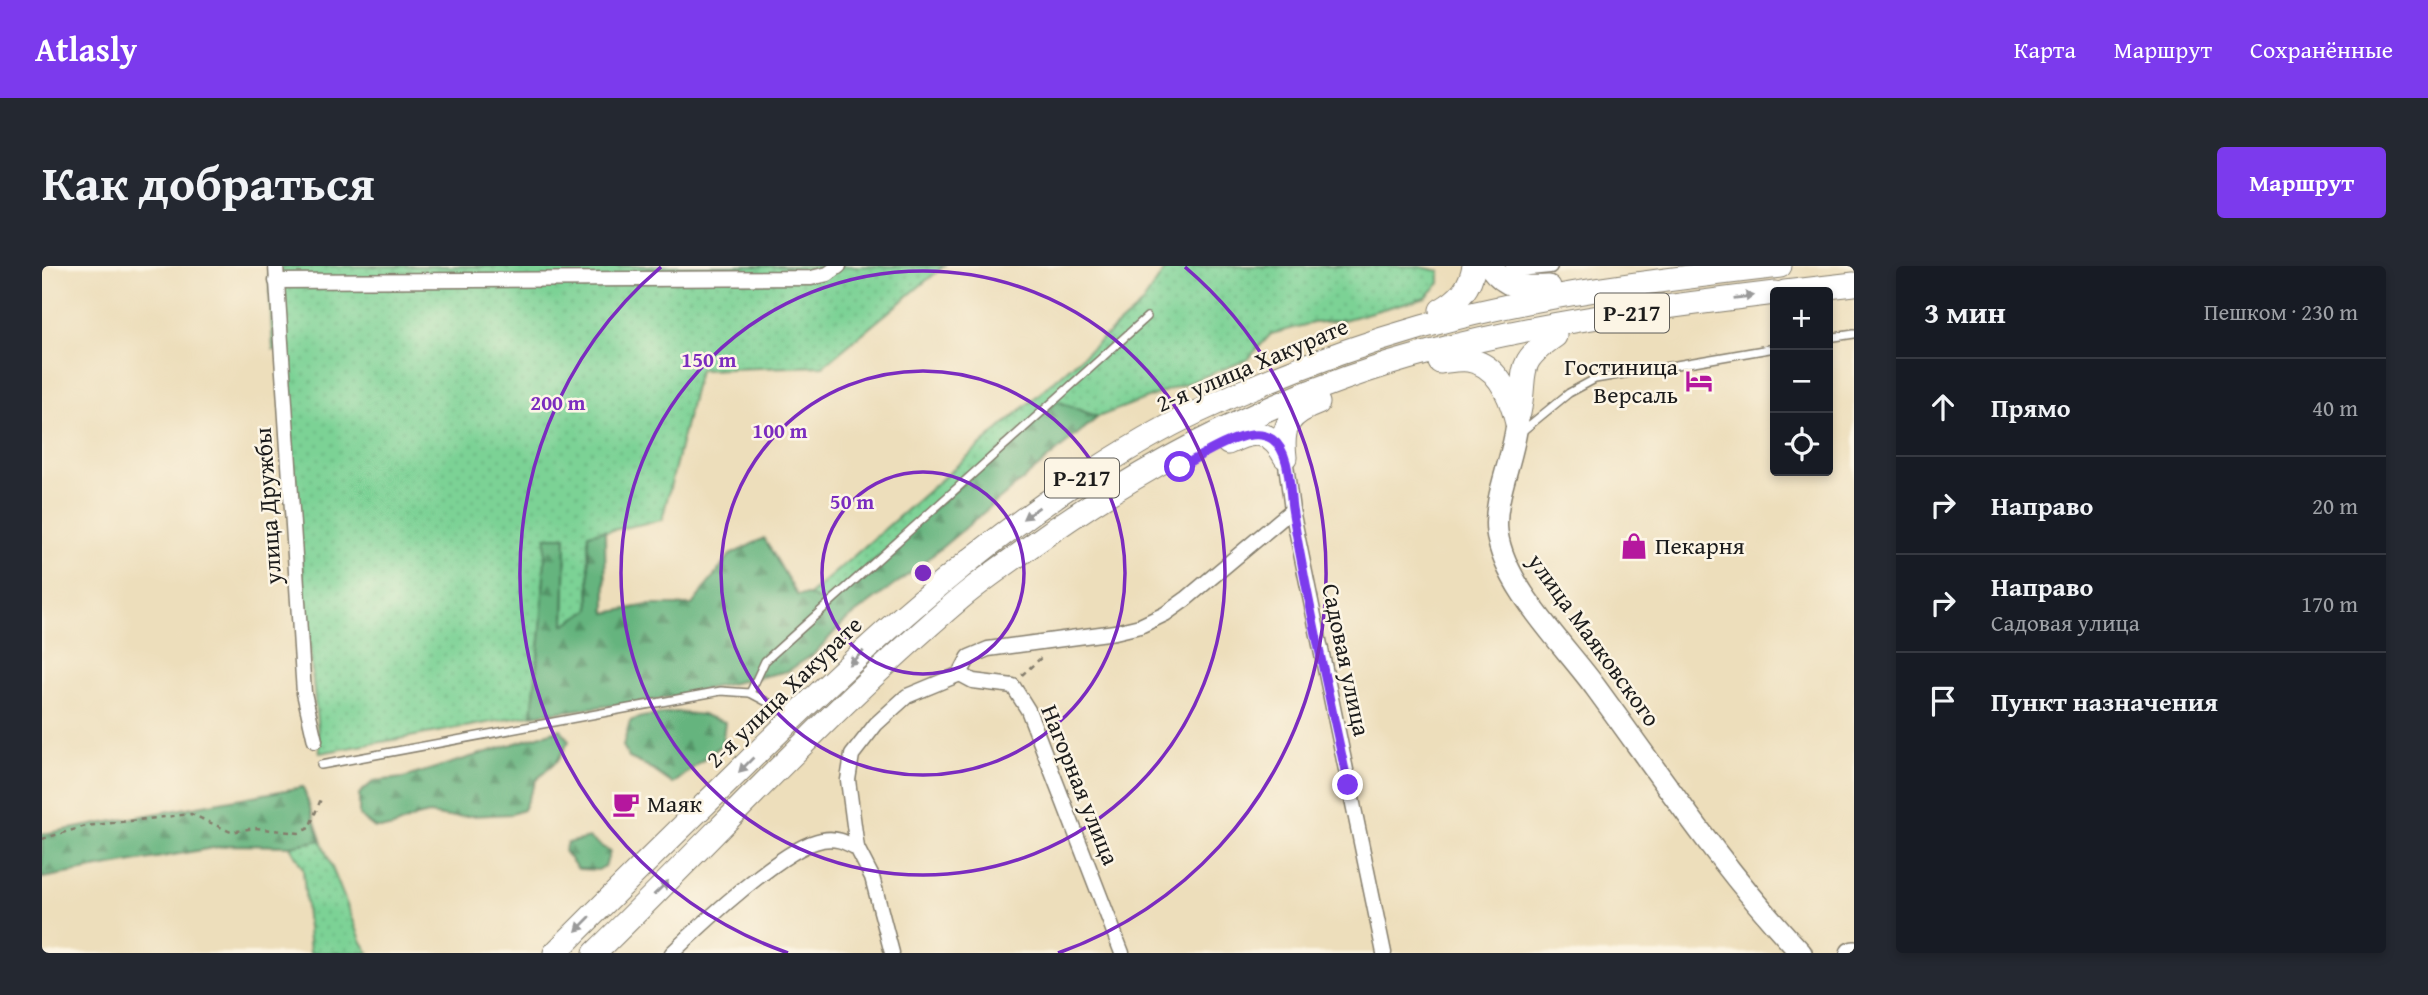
<!DOCTYPE html>
<html lang="ru">
<head>
<meta charset="utf-8">
<style>
	body { margin:0; font-family:"Gentium Book Plus",serif; background:#242831; color:#f1f3f6 }
	.controls { position:absolute; right:21px; top:21px; display:grid; overflow:hidden; border-radius:7px; box-shadow:0 4px 10px #0003 }
	.controls button { width:63px; height:63px; display:grid; place-items:center; padding:0; border:0; border-bottom:2px solid #363941; background:#171b24; color:#f1f3f6; font:35px sans-serif }
	.stop { position:absolute; width:21px; height:21px; margin:-16px; border:5px solid #7c3aed; border-radius:50%; background:#fff }
	.stop.end { background:#7c3aed; border-color:#fff; box-shadow:0 2px 7px #0008 }
	.list { margin:0; padding:0; list-style:none }
	h2 { display:flex; justify-content:space-between; align-items:center; height:91px; margin:0; padding:0 28px; font-size:30px }
	h2 small { font-size:23px; font-weight:400; color:#9ea1a6 }
	.list li { display:grid; grid-template-columns:46px 1fr auto; gap:21px; align-items:center; box-sizing:border-box; height:98px; padding:0 28px; border-top:2px solid #363941 }
	.list b { display:block; font-size:26px; white-space:nowrap }
	.list p { margin:0; font-size:23px; white-space:nowrap; color:#9ea1a6 }
	.list em { font-size:23px; font-style:normal; color:#9ea1a6 }
	.icon { flex:none; width:38px; height:38px; fill:none; stroke:currentColor; stroke-width:2; stroke-linecap:round; stroke-linejoin:round }
	.map { position:relative; flex:none; width:1812px; height:687px; overflow:hidden; border-radius:7px }
	header { display:flex; align-items:center; gap:42px; box-sizing:border-box; height:98px; padding:0 35px; background:#7c3aed; color:#fff }
	header strong { font-size:33px }
	nav { display:flex; gap:38px; margin-inline-start:auto; font-size:24px }
	.intro { display:flex; align-items:center; justify-content:space-between; box-sizing:border-box; height:168px; padding:0 42px }
	h1 { margin:0; font-size:49px }
	.button { padding:18px 32px; border-radius:7px; background:#7c3aed; color:#fff; font-size:24px; font-weight:700 }
	main { display:flex; gap:42px; padding:0 42px }
	aside { flex:1; background:#171b24; border-radius:7px; box-shadow:0 4px 10px #0003 }
	.map>svg:first-child { display:block }
</style>
</head>
<body>
<header>
<strong>Atlasly</strong>
<nav><a>Карта</a><a>Маршрут</a><a>Сохранённые</a></nav>
</header>
<div class="intro"><h1>Как добраться</h1><a class="button">Маршрут</a></div>
<main>
<div class="map">
<svg width="1812" height="687" viewBox="0 0 1812 687">
	<defs>
		<pattern id="grass-dots" width="8" height="8" patternUnits="userSpaceOnUse" patternTransform="scale(1.75)"><rect width="8" height="8" fill="#7cd295"/><path d="M2 2h.1M6 6h.1" fill="none" stroke="#6bb480" stroke-width="1.8" stroke-linecap="round"/></pattern>
		<pattern id="forest-firs" width="22" height="20" patternUnits="userSpaceOnUse" patternTransform="scale(1.75)"><rect width="22" height="20" fill="#65b47e"/><path d="M5 1l3.5 6h-7zM16 11l3.5 6h-7z" fill="#529266"/></pattern>
	</defs>
	<rect width="100%" height="100%" fill="#fcf5e5"/>
	<filter id="ink" filterUnits="userSpaceOnUse"><feTurbulence type="fractalNoise" baseFrequency=".0143" numOctaves="2"/><feDisplacementMap in="SourceGraphic" scale="14" xChannelSelector="R" yChannelSelector="G"/><feConvolveMatrix kernelMatrix="1 2 1 2 8 2 1 2 1" color-interpolation-filters="sRGB"/></filter>
	<filter id="wash" filterUnits="userSpaceOnUse"><feTurbulence type="fractalNoise" baseFrequency=".00686" numOctaves="4" result="noise"/><feDisplacementMap in="SourceGraphic" scale="28" xChannelSelector="R" yChannelSelector="G"/><feGaussianBlur stdDeviation="1.57" result="paint"/><feColorMatrix in="noise" values="0 0 0 0 0 0 0 0 0 0 0 0 0 0 0 0 0 1.4 0 .05"/><feComposite in="paint" operator="in"/></filter>
	<g filter="url(#wash)">
		<rect width="100%" height="100%" fill="#eddebb"/>
		<!-- grass -->
		<g fill="url(#grass-dots)" stroke="#4c7758" stroke-width="2">
			<path d="M 226,0 L 902,0 L 781,100 L 657,104 L 620,254 L 546,269 L 548,343 L 522,360 L 524,271 L 499,363 L 490,449 L 278,487 L 250,198 L 244,84 L 231,84 Z"/>
			<path d="M 1118,0 L 1374,0 L 1398,5 L 1398,17 L 1384,31 L 1301,54 L 1271,57 L 1229,68 L 1205,94 L 1056,151 L 1015,136 L 783,338 L 767,329 L 1099,39 L 1122,5 Z"/>
			<path d="M 279,574 L 320,676 L 327,687 L 268,687 L 261,603 L 248,580 Z"/>
		</g>
		<!-- forest -->
		<g fill="url(#forest-firs)" stroke="#40684d" stroke-width="2">
			<path d="M 1015,135 L 1056,151 L 874,303 L 802,356 L 772,388 L 746,405 L 614,434 L 490,449 L 499,363 L 504,271 L 524,271 L 522,359 L 548,343 L 546,268 L 563,264 L 564,347 L 606,339 L 650,339 L 688,289 L 722,272 L 755,329 L 767,329 L 783,338 Z"/>
			<path d="M 634,446 L 661,449 L 683,456 L 680,479 L 631,518 L 605,500 L 587,492 L 581,480 L 588,455 L 600,451 Z"/>
			<path d="M 519,463 L 527,475 L 516,494 L 494,514 L 481,544 L 470,548 L 406,551 L 387,548 L 374,551 L 349,562 L 333,562 L 317,550 L 317,528 L 332,515 L 361,512 Z"/>
			<path d="M 261,521 L 279,574 L 248,580 L 188,579 L 0,612 L 0,568 Z"/>
			<path d="M 547,572 L 568,586 L 563,600 L 556,604 L 536,603 L 522,585 L 525,577 Z"/>
		</g>
	</g>
	<g filter="url(#ink)">
		<g fill="none" stroke-linecap="round" stroke-linejoin="round">
			<defs>
				<g id="service">
					<path d="M 1786,72 L 1812,68"/>
					<path d="M 1478,167 L 1527,127 L 1553,113 L 1733,82"/>
					<path d="M 748,448 L 708,427 L 723,395 L 1105,51"/>
					<path d="M 279,499 L 679,425 L 708,427"/>
				</g>
				<g id="minor">
					<path d="M 234,0 L 262,427 L 273,475"/>
					<path d="M 1471,0 L 1477,3 L 1508,0"/>
					<path d="M 234,15 L 769,12 L 786,8 L 797,0"/>
					<path d="M 1243,191 L 1250,244 L 1342,687"/>
					<path d="M 918,408 L 931,415 L 971,420 L 986,444 L 1080,687"/>
					<path d="M 815,582 L 830,611 L 850,687"/>
					<path d="M 630,687 C 659,659 743,580 780,574 C 794,571 803,576 815,582 L 806,514 L 810,489 L 834,458 L 865,430 L 918,408 L 927,391 L 946,383 L 1073,366 L 1098,360 L 1123,348 L 1144,333 L 1250,244"/>
				</g>
				<g id="secondary">
					<path d="M 1475,157 C 1472,192 1451,232 1455,266 C 1462,321 1522,378 1554,422 C 1620,512 1682,605 1759,687"/>
					<path d="M 1809,687 L 1812,686"/>
				</g>
				<g id="primary">
					<path d="M 1448,0 C 1465,23 1480,22 1507,21"/>
					<path d="M 1743,26 L 1812,18"/>
					<path d="M 1399,44 C 1418,33 1428,22 1432,0"/>
					<path d="M 1398,96 C 1407,95 1417,93 1426,94 C 1456,98 1469,132 1475,157"/>
					<path d="M 1477,147 C 1486,104 1471,99 1513,70"/>
					<path d="M 1186,177 C 1211,164 1228,163 1243,191 C 1239,159 1247,148 1276,137"/>
					<path d="M 513,687 C 576,623 640,561 704,498 C 808,395 914,296 1036,215 C 1074,190 1114,165 1155,146 C 1227,112 1303,83 1380,61 C 1496,28 1618,14 1738,0"/>
					<path d="M 553,687 C 675,568 790,441 920,331 C 939,315 961,300 982,285 C 1104,196 1242,125 1388,86 C 1501,56 1618,41 1733,27"/>
				</g>
			</defs>
			<!-- service casing -->
			<use href="#service" stroke="#847d6c" stroke-width="10"/>
			<!-- minor casing -->
			<use href="#minor" stroke="#847d6c" stroke-width="17"/>
			<!-- secondary casing -->
			<use href="#secondary" stroke="#847d6c" stroke-width="24"/>
			<!-- primary casing -->
			<use href="#primary" stroke="#847d6c" stroke-width="25"/>
			<!-- path -->
			<g stroke="#847d6c" stroke-width="2.5" stroke-dasharray="5 5" stroke-linecap="butt">
				<path d="M 980,409 L 1001,390"/>
				<path d="M 0,573 L 44,560 L 149,548 L 189,566 L 213,562 L 257,567 L 267,562 L 279,533"/>
			</g>
			<!-- service -->
			<use href="#service" stroke="#fff" stroke-width="7"/>
			<!-- minor -->
			<use href="#minor" stroke="#fff" stroke-width="14"/>
			<!-- secondary -->
			<use href="#secondary" stroke="#fff" stroke-width="21"/>
			<!-- primary -->
			<use href="#primary" stroke="#fff" stroke-width="23"/>
		</g>
		<!-- one-way arrows -->
		<defs><path id="oneway-solid" d="M-6-.8H1V-3.2L6.5 0L1 3.2V.8H-6Z" transform="scale(1.75)"/></defs>
		<g fill="#999">
			<use href="#oneway-solid" transform="translate(1702 31) rotate(-7)"/>
			<use href="#oneway-solid" transform="translate(989 247) rotate(144)"/>
			<use href="#oneway-solid" transform="translate(814 392) rotate(137)"/>
			<use href="#oneway-solid" transform="translate(704 499) rotate(135)"/>
			<use href="#oneway-solid" transform="translate(619 622) rotate(-44)"/>
			<use href="#oneway-solid" transform="translate(541 658) rotate(135)"/>
		</g>
	</g>
	<g fill="none" stroke-linecap="round" stroke-linejoin="round" filter="url(#ink)">
		<!-- route -->
		<path stroke="#7c3aed" stroke-width="9" d="M 1138,201 C 1160,190 1206,157 1230,173 C 1249,186 1247,222 1250,242 C 1265,335 1287,427 1306,519"/>
	</g>
	<!-- distance rings -->
	<g fill="none" stroke="#7b2cbf" stroke-width="3.5">
		<circle cx="881" cy="307" r="101"/>
		<circle cx="881" cy="307" r="202"/>
		<circle cx="881" cy="307" r="302"/>
		<path d="M746 687A403 403 0 0 1 619 1M1143 1A403 403 0 0 1 1016 687"/>
	</g>
	<!-- icons -->
	<defs>
		<symbol id="hotel-bare" viewBox="-9 -9 18 18"><path d="M-6-4.5h1.5V1H6V5H4.5V3h-9V5H-6ZM-4 0a1.8 1.8 0 1 1 3.6 0ZM.5 0V-2.5h3Q6-2.5 6 0Z" fill="#b5179e" stroke="#fcf5e5" stroke-width="2.5" paint-order="stroke"/></symbol>
		<symbol id="shop-bare" viewBox="-9 -9 18 18"><path d="M-5-2.5h2.3a2.7 3.5 0 0 1 5.4 0H5L5.5 6h-11ZM-1.5-2.5h3a1.5 2.3 0 0 0-3 0Z" fill="#b5179e" stroke="#fcf5e5" stroke-width="2.5" paint-order="stroke"/></symbol>
		<symbol id="cafe-bare" viewBox="-9 -9 18 18"><path d="M-5.5-4.5H6V0H3Q3 3.5 0 3.5H-2.5Q-5.5 3.5-5.5 0ZM3-3.2v2h1.7v-2ZM-6 4.5H4V6H-6Z" fill="#b5179e" stroke="#fcf5e5" stroke-width="2.5" paint-order="stroke"/></symbol>
	</defs>
	<g fill-rule="evenodd">
		<use href="#hotel-bare" x="1638" y="96" width="38" height="38"/>
		<use href="#shop-bare" x="1573" y="261" width="38" height="38"/>
		<use href="#cafe-bare" x="565" y="519" width="38" height="38"/>
	</g>
	<g text-anchor="middle" stroke-width="5" stroke-linejoin="round" paint-order="stroke">
		<!-- shield labels -->
		<g fill="#fcf5e5" stroke="#5f5d58" stroke-width="2">
			<rect x="1553" y="27.5" width="74" height="39" rx="5"/>
			<rect x="1003" y="192.5" width="74" height="39" rx="5"/>
		</g>
		<g font-size="23" font-weight="bold" fill="#1c1c1c">
			<text x="1590" y="55">Р-217</text>
			<text x="1040" y="220">Р-217</text>
		</g>
		<!-- street labels -->
		<g font-size="24" fill="#1c1c1c" stroke="#fcf5e5">
			<text transform="translate(1210 99) rotate(-23)" y="8">2-я улица Хакурате</text>
			<text transform="translate(226 240) rotate(-94)" y="8">улица Дружбы</text>
			<text transform="translate(1552 374) rotate(54)" y="8">улица Маяковского</text>
			<text transform="translate(1304 394) rotate(78)" y="8">Садовая улица</text>
			<text transform="translate(742 426) rotate(-44)" y="8">2-я улица Хакурате</text>
			<text transform="translate(1038 519) rotate(68)" y="8">Нагорная улица</text>
		</g>
		<!-- poi labels -->
		<g font-size="24" fill="#1c1c1c" stroke="#fcf5e5" text-anchor="start">
			<text x="1636" y="109" text-anchor="end">Гостиница<tspan x="1636" dy="28">Версаль</tspan></text>
			<text x="1613" y="288">Пекарня</text>
			<text x="605" y="546">Маяк</text>
		</g>
	</g>
	<circle cx="881" cy="307" r="10" fill="#7b2cbf" stroke="#fcf5e5" stroke-width="3.5"/>
	<g font-size="21" text-anchor="middle" font-weight="bold" fill="#7b2cbf" stroke="#fcf5e5" stroke-width="5" stroke-linejoin="round" paint-order="stroke">
		<text x="667" y="101">150 m</text>
		<text x="516" y="144">200 m</text>
		<text x="738" y="172">100 m</text>
		<text x="810" y="243">50 m</text>
	</g>
</svg>
<div class="controls">
<button>+</button>
<button>−</button>
<button><svg class="icon" aria-label="locate" viewBox="0 0 24 24"><circle cx="12" cy="12" r="6"/><path d="M12 2v4M12 18v4M2 12h4M18 12h4"/></svg></button>
</div>
<div class="stop" style="left:1138px;top:201px"></div>
<div class="stop end" style="left:1306px;top:519px"></div>
</div>
<aside>
<h2>3 мин<small>Пешком · 230 m</small></h2>
<ul class="list">
<li><svg class="icon" aria-label="ahead" viewBox="0 0 24 24"><path d="M12 20V5M6 11l6-6 6 6"/></svg><div><b>Прямо</b></div><em>40 m</em></li>
<li><svg class="icon" aria-label="right" viewBox="0 0 24 24"><path d="M7 20v-9h11M14 6l5 5-5 5"/></svg><div><b>Направо</b></div><em>20 m</em></li>
<li><svg class="icon" aria-label="right" viewBox="0 0 24 24"><path d="M7 20v-9h11M14 6l5 5-5 5"/></svg><div><b>Направо</b><p>Садовая улица</p></div><em>170 m</em></li>
<li><svg class="icon" aria-label="arrive" viewBox="0 0 24 24"><path d="M6 21V4h12l-3 4 3 4H6"/></svg><div><b>Пункт назначения</b></div></li>
</ul>
</aside>
</main>
</body>
</html>
